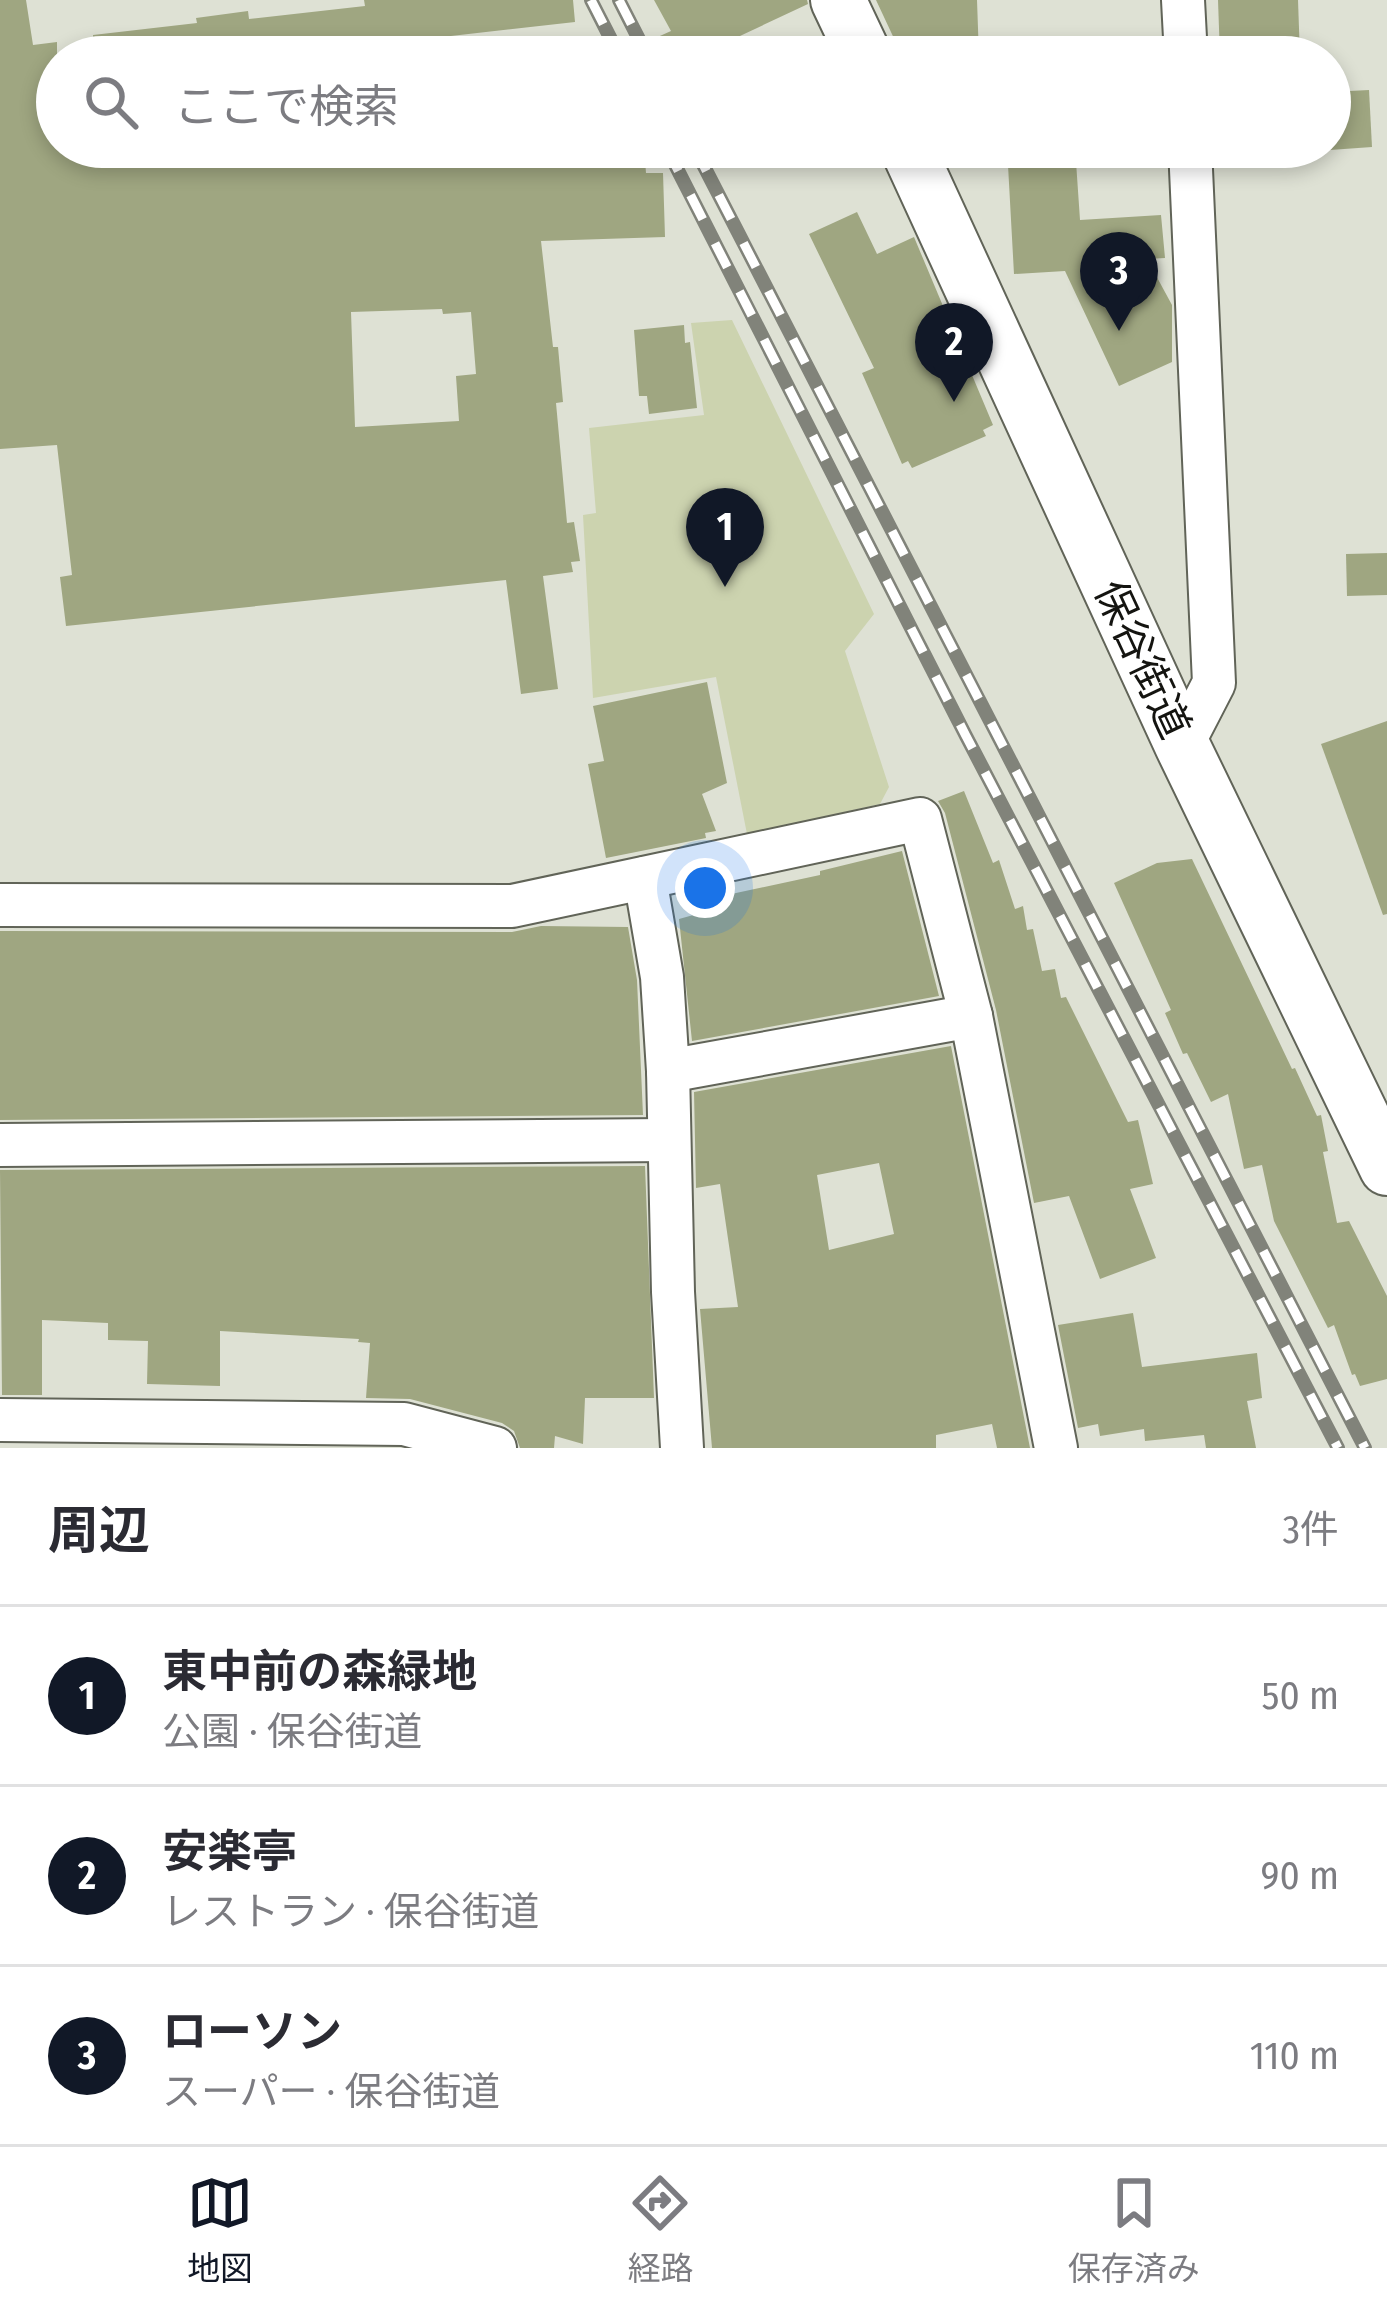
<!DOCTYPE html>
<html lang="ja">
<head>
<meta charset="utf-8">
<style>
	body { margin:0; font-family:"Fira Sans Condensed","Noto Sans JP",sans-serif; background:#f2f2f3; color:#2b2b33 }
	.you { position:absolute; left:705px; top:888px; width:42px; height:42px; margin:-30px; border:9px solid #fff; border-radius:50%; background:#1a73e8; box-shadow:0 0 0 18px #1a73e833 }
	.badge { display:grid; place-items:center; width:78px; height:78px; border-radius:50%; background:#111827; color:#fff; font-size:39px; font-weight:700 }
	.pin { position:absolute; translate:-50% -99px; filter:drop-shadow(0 3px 6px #0008) }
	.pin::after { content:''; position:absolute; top:63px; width:42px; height:36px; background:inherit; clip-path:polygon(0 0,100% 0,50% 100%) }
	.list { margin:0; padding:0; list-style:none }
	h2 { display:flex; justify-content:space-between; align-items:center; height:156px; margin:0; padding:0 48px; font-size:51px }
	h2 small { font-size:39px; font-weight:400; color:#7c7c81 }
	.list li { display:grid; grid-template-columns:78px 1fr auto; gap:36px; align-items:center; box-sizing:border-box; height:180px; padding:0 48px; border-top:3px solid #e1e1e2 }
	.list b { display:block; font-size:45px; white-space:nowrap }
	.list p { margin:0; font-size:39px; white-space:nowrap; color:#7c7c81 }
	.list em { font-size:39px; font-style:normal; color:#7c7c81 }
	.icon { flex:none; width:66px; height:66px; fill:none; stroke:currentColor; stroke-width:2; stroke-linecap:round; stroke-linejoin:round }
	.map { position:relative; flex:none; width:1387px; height:1448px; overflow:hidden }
	.search { position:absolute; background:#fff; box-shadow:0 6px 18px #0003; left:36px; right:36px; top:36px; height:132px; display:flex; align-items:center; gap:30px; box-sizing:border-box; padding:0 42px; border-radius:66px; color:#7c7c81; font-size:45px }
	.sheet { height:696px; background:#fff }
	nav { display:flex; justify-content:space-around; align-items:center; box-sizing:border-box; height:168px; border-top:3px solid #e1e1e2; background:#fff; font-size:33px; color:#7c7c81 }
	nav a { display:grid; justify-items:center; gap:6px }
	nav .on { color:#111827 }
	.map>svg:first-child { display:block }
</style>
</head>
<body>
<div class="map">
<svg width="1387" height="1448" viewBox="0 0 1387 1448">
	<rect width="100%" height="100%" fill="#dee1d4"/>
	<!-- green -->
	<path fill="#ccd3af" d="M 732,320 L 874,614 L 845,651 L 889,787 L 880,804 L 747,834 L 716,677 L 593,698 L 583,515 L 596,513 L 589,428 L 704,415 L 691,323 Z"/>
	<!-- building -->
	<g fill="#9fa681" fill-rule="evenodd">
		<path d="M 0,0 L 26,0 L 33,45 L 57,42 L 57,147 L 376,147 L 377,165 L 519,150 L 519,147 L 644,147 L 646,173 L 663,173 L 665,237 L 541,241 L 553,347 L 558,347 L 563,402 L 556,403 L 567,523 L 574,522 L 580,561 L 571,562 L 573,572 L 543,576 L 558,689 L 521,694 L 506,580 L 66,626 L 60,577 L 72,575 L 57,445 L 0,449 ZM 442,309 L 443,314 L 471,312 L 476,374 L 456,376 L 459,421 L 355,427 L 351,312 Z"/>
		<path d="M 364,0 L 573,0 L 575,22 L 416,40 L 418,57 L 94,57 L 93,35 L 197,23 L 196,18 L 248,11 L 249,19 L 365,6 Z"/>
		<path d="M 654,0 L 807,0 L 808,4 L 695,57 L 613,57 L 671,31 Z"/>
		<path d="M 876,0 L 977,0 L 979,57 L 931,57 L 922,37 L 898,47 Z"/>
		<path d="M 1218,0 L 1298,0 L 1300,57 L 1220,57 Z"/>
		<path d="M 1369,90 L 1372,147 L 1330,150 L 1330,92 Z"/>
		<path d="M 1007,147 L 1075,147 L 1080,220 L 1161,215 L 1165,258 L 1147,259 L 1172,305 L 1172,362 L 1119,386 L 1065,271 L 1014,274 Z"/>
		<path d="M 857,212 L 877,254 L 914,237 L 993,425 L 983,430 L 986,436 L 912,468 L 908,461 L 902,464 L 862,373 L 874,368 L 809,234 Z"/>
		<path d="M 684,325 L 685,343 L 690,342 L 697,408 L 649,414 L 647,396 L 639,396 L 634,330 Z"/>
		<path d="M 1387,553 L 1387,595 L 1347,596 L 1346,554 Z"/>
		<path d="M 707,682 L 727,783 L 702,794 L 716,831 L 705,833 L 706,838 L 606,858 L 588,764 L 604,761 L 593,706 Z"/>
		<path d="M 1387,721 L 1387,914 L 1383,915 L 1321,744 Z"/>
		<path d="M 964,791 L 993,863 L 999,860 L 1015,909 L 1023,906 L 1027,930 L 1033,929 L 1042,971 L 1055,969 L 1061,998 L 1066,997 L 1128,1122 L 1138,1120 L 1153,1184 L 1130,1189 L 1156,1258 L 1100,1279 L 1069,1196 L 1034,1203 L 996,1010 L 945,813 L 938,801 Z"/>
		<path d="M 902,851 L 939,996 L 692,1041 L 679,919 L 697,914 L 694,902 L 820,875 L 820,871 Z"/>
		<path d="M 1192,859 L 1292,1069 L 1295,1068 L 1317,1116 L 1321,1115 L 1328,1151 L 1323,1152 L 1337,1223 L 1349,1221 L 1387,1296 L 1387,1379 L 1360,1386 L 1355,1374 L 1352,1375 L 1334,1325 L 1328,1328 L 1274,1221 L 1262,1165 L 1244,1169 L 1228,1094 L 1211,1102 L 1187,1053 L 1183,1054 L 1165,1013 L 1171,1010 L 1114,883 L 1157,863 Z"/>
		<path d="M 541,926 L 628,927 L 637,980 L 643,1115 L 0,1120 L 0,931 L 512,932 Z"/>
		<path d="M 951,1046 L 1030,1448 L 997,1448 L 992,1424 L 936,1435 L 936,1448 L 712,1448 L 700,1309 L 738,1307 L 720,1184 L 696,1188 L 694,1092 ZM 879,1163 L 894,1234 L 829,1250 L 817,1175 Z"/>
		<path d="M 645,1166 L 654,1398 L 585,1398 L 583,1444 L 555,1436 L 554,1448 L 520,1448 L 514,1431 L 502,1423 L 410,1399 L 366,1398 L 370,1343 L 358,1342 L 359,1339 L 220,1331 L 220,1386 L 147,1384 L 148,1341 L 108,1340 L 108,1323 L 42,1320 L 42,1395 L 2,1395 L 0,1170 Z"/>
		<path d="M 1133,1313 L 1142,1367 L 1257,1353 L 1262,1398 L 1247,1401 L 1256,1448 L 1206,1448 L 1204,1435 L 1145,1441 L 1144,1429 L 1100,1436 L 1098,1424 L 1078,1428 L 1058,1325 Z"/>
	</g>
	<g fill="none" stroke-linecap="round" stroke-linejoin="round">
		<defs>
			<g id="minor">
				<path d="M 1183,0 L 1186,57"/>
				<path d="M 1182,745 L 1214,683 L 1190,147"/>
				<path d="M 645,878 L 662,977 L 668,1071 L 673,1292 L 682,1448"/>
				<path d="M 0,905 L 512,906 L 920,819 L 971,1016 L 1056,1448"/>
				<path d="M 668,1071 L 971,1016"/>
				<path d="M 0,1145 L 669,1140"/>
				<path d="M 0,1420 L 404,1424 L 495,1448"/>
			</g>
			<g id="major">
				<path d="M 838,0 L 865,57"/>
				<path d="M 907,147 L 1182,745 L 1387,1168"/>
			</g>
		</defs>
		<!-- minor casing -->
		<use href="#minor" stroke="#616458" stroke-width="46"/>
		<!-- major casing -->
		<use href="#major" stroke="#616458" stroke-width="58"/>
		<!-- minor -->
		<use href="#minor" stroke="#fff" stroke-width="42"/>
		<!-- major -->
		<use href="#major" stroke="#fff" stroke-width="54"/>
		<defs>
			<g id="rail">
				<path d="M 591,0 L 620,57"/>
				<path d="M 619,0 L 648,57"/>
				<path d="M 666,147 L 966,736 L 1338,1448"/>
				<path d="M 694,147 L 1365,1448"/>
			</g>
		</defs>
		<!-- rail casing -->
		<use href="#rail" stroke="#81837a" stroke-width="14"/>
		<!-- rail -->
		<use href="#rail" stroke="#fff" stroke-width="9" stroke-dasharray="27" stroke-linecap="butt"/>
	</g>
	<g text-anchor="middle" stroke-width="9" stroke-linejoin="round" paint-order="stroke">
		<!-- street labels -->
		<g font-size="42" fill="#141410" stroke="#fff">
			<text transform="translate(1143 659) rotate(65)" y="15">保谷街道</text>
		</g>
	</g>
</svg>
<div class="you"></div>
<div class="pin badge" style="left:725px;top:587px">1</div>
<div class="pin badge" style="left:954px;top:402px">2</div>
<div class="pin badge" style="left:1119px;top:331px">3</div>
<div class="search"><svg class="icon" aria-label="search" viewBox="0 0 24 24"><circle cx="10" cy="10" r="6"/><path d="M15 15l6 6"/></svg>ここで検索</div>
</div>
<section class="sheet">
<h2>周辺<small>3件</small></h2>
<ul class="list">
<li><span class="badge">1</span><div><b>東中前の森緑地</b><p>公園 · 保谷街道</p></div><em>50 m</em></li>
<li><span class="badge">2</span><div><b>安楽亭</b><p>レストラン · 保谷街道</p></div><em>90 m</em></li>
<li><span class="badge">3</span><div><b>ローソン</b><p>スーパー · 保谷街道</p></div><em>110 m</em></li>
</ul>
</section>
<nav>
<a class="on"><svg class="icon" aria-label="map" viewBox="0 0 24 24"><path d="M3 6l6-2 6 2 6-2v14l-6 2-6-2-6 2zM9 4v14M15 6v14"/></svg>地図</a>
<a><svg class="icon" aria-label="directions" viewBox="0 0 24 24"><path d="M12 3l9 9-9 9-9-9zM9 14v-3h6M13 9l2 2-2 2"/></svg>経路</a>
<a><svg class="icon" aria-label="saved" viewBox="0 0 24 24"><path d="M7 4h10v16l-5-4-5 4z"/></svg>保存済み</a>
</nav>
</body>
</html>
